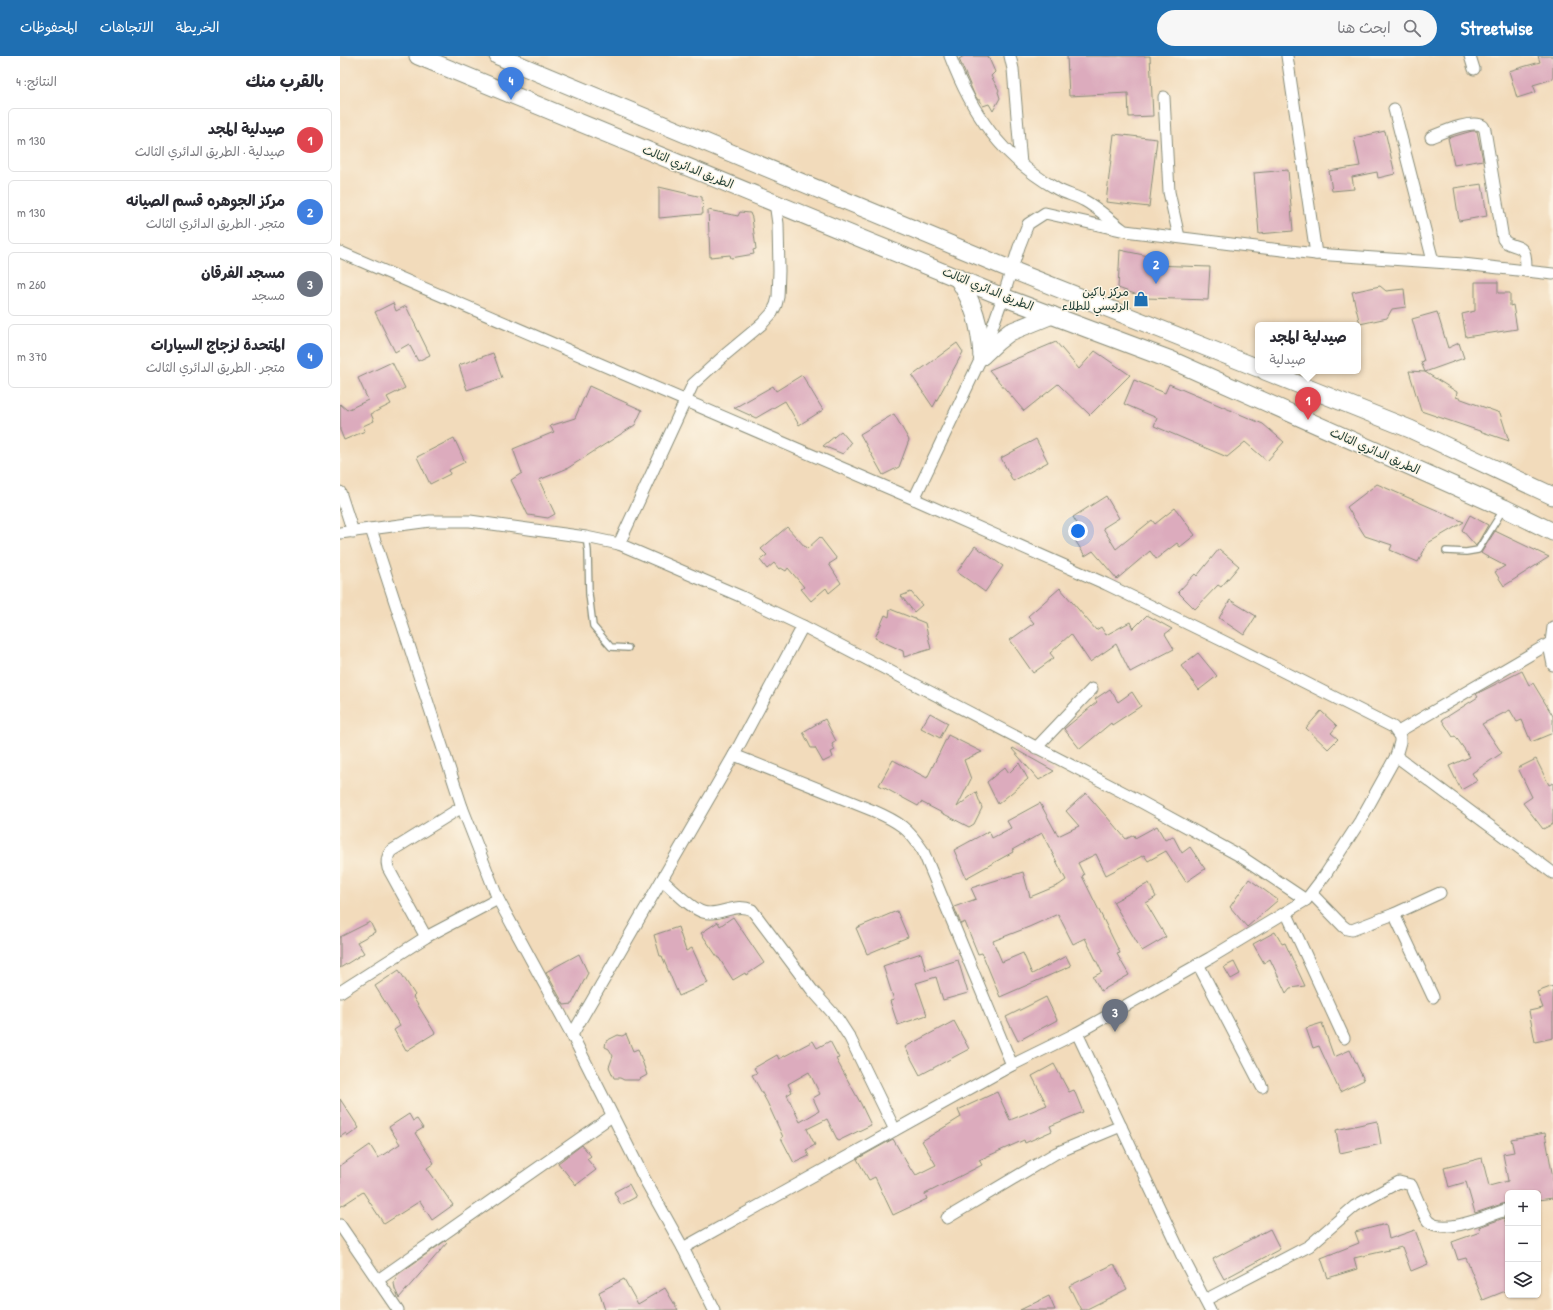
<!DOCTYPE html>
<html lang="ar">
<head>
<meta charset="utf-8">
<style>
	body { margin:0; font-family:"Patrick Hand","Playpen Sans Arabic",sans-serif; background:#f7f7f7; color:#2b2b33; direction:rtl }
	.controls { position:absolute; right:12px; bottom:12px; display:grid; overflow:hidden; border-radius:6px; box-shadow:0 1px 3px #0004 }
	.controls button { width:36px; height:36px; display:grid; place-items:center; padding:0; border:0; border-bottom:1px solid #e1e1e2; background:#fff; color:#2b2b33; font:20px sans-serif }
	.you { position:absolute; left:738px; top:475px; width:14px; height:14px; margin:-10px; border:3px solid #fff; border-radius:50%; background:#1a73e8; box-shadow:0 0 0 6px #1a73e833 }
	.badge { display:grid; place-items:center; width:26px; height:26px; border-radius:50%; background:#1f6fb2; color:#fff; font-size:13px; font-weight:700 }
	.pin { position:absolute; translate:-50% -33px; filter:drop-shadow(0 1px 2px #0008) }
	.pin::after { content:''; position:absolute; top:21px; width:14px; height:12px; background:inherit; clip-path:polygon(0 0,100% 0,50% 100%) }
	.popup { position:absolute; left:915px; top:266px; width:106px; height:52px; box-sizing:border-box; display:grid; place-content:center; border-radius:6px; background:#fff; filter:drop-shadow(0 1px 3px #0005); font-size:13px; white-space:nowrap; color:#7c7c81 }
	.popup b { font-size:15px; color:#2b2b33 }
	.popup::after { content:''; position:absolute; left:50%; top:100%; margin-left:-8px; border:8px solid transparent; border-top-color:#fff }
	.list { margin:0; padding:0; list-style:none }
	h2 { display:flex; justify-content:space-between; align-items:center; height:52px; margin:0; padding:0 16px; font-size:17px }
	h2 small { font-size:13px; font-weight:400; color:#7c7c81 }
	.list li { display:grid; grid-template-columns:26px 1fr auto; gap:12px; align-items:center; box-sizing:border-box; height:64px; margin:0 8px 8px; padding:0 8px; border:1px solid #e1e1e2; border-radius:6px }
	.list b { display:block; font-size:15px; white-space:nowrap }
	.list p { margin:0; font-size:13px; white-space:nowrap; color:#7c7c81 }
	.list em { font-size:13px; font-style:normal; color:#7c7c81 }
	.icon { flex:none; width:22px; height:22px; fill:none; stroke:currentColor; stroke-width:2; stroke-linecap:round; stroke-linejoin:round }
	.map { position:relative; flex:none; width:1213px; height:1254px; overflow:hidden; direction:ltr }
	header { display:flex; align-items:center; gap:24px; box-sizing:border-box; height:56px; padding:0 20px; background:#1f6fb2; color:#fff }
	header strong { font-size:19px }
	nav { display:flex; gap:22px; margin-inline-start:auto; font-size:14px }
	.search { width:280px; height:36px; background:#f7f7f7; display:flex; align-items:center; gap:10px; box-sizing:border-box; padding:0 14px; border-radius:22px; color:#7c7c81; font-size:15px }
	main { display:flex }
	aside { flex:1; background:#fff }
	.map>svg:first-child { display:block }
</style>
</head>
<body>
<header>
<strong>Streetwise</strong>
<div class="search"><svg class="icon" aria-label="search" viewBox="0 0 24 24"><circle cx="10" cy="10" r="6"/><path d="M15 15l6 6"/></svg>ابحث هنا</div>
<nav><a>الخريطة</a><a>الاتجاهات</a><a>المحفوظات</a></nav>
</header>
<main>
<div class="map">
<svg width="1213" height="1254" viewBox="0 0 1213 1254">
	<rect width="100%" height="100%" fill="#fcf5e5"/>
	<filter id="ink" filterUnits="userSpaceOnUse"><feTurbulence type="fractalNoise" baseFrequency=".025" numOctaves="2"/><feDisplacementMap in="SourceGraphic" scale="8" xChannelSelector="R" yChannelSelector="G"/><feConvolveMatrix kernelMatrix="1 2 1 2 8 2 1 2 1" color-interpolation-filters="sRGB"/></filter>
	<filter id="wash" filterUnits="userSpaceOnUse"><feTurbulence type="fractalNoise" baseFrequency=".012" numOctaves="4" result="noise"/><feDisplacementMap in="SourceGraphic" scale="16" xChannelSelector="R" yChannelSelector="G"/><feGaussianBlur stdDeviation="0.9" result="paint"/><feColorMatrix in="noise" values="0 0 0 0 0 0 0 0 0 0 0 0 0 0 0 0 0 1.4 0 .05"/><feComposite in="paint" operator="in"/></filter>
	<g filter="url(#wash)">
		<rect width="100%" height="100%" fill="#f2dbbb"/>
		<g id="blocks">
			<!-- building -->
			<g fill="#dcabbd" fill-rule="evenodd">
				<path d="M 624,0 L 648,0 L 655,16 L 651,20 L 659,34 L 658,36 L 660,42 L 653,55 L 649,48 L 643,50 L 640,44 L 638,44 L 634,38 L 619,3 Z"/>
				<path d="M 727,0 L 810,0 L 813,60 L 789,61 L 788,37 L 729,40 Z"/>
				<path d="M 1198,0 L 1213,0 L 1213,23 L 1193,29 L 1196,36 L 1177,42 L 1169,15 L 1200,6 Z"/>
				<path d="M 1045,75 L 1055,118 L 1038,122 L 1037,116 L 1012,121 L 1014,133 L 992,135 L 989,115 L 1020,110 L 1014,82 Z"/>
				<path d="M 1132,75 L 1137,75 L 1143,104 L 1114,109 L 1108,82 Z"/>
				<path d="M 774,78 L 817,83 L 809,151 L 766,146 Z"/>
				<path d="M 948,114 L 953,175 L 919,178 L 914,117 Z"/>
				<path d="M 1142,128 L 1147,160 L 1119,165 L 1114,132 Z"/>
				<path d="M 319,131 L 362,141 L 363,158 L 319,162 Z"/>
				<path d="M 368,154 L 398,160 L 400,156 L 410,157 L 412,162 L 416,193 L 413,194 L 414,198 L 391,202 L 390,199 L 370,201 Z"/>
				<path d="M 780,194 L 813,201 L 812,209 L 870,211 L 868,244 L 806,242 L 778,232 Z"/>
				<path d="M 1135,226 L 1158,226 L 1158,237 L 1170,237 L 1170,250 L 1173,249 L 1177,273 L 1126,281 L 1122,258 L 1135,255 Z"/>
				<path d="M 1040,230 L 1046,235 L 1064,233 L 1066,251 L 1052,253 L 1047,262 L 1020,268 L 1012,236 Z"/>
				<path d="M 53,247 L 56,255 L 66,250 L 90,299 L 78,305 L 69,288 L 55,296 L 35,256 Z"/>
				<path d="M 1097,256 L 1108,292 L 1119,287 L 1124,302 L 1085,316 L 1081,306 L 1084,305 L 1072,263 Z"/>
				<path d="M 716,286 L 739,313 L 755,295 L 790,319 L 750,359 L 718,328 L 684,355 L 649,314 Z"/>
				<path d="M 617,287 L 623,296 L 593,351 L 572,320 Z"/>
				<path d="M 153,297 L 162,322 L 127,334 L 119,309 Z"/>
				<path d="M 52,306 L 65,332 L 47,341 L 51,348 L 31,358 L 34,365 L 23,370 L 25,375 L 4,384 L 0,374 L 0,348 L 7,354 L 28,344 L 18,322 Z"/>
				<path d="M 1069,315 L 1085,316 L 1117,336 L 1116,341 L 1160,357 L 1169,385 L 1081,355 Z"/>
				<path d="M 462,319 L 483,354 L 459,369 L 445,345 L 416,362 L 394,352 L 433,330 L 436,335 Z"/>
				<path d="M 794,324 L 825,337 L 829,328 L 923,368 L 944,386 L 927,405 L 905,386 L 887,401 L 814,370 L 817,362 L 784,348 Z"/>
				<path d="M 249,330 L 302,354 L 295,369 L 228,412 L 199,424 L 215,458 L 208,462 L 188,459 L 171,424 L 182,417 L 173,393 L 214,376 L 210,370 L 235,362 Z"/>
				<path d="M 554,358 L 569,384 L 559,411 L 543,419 L 520,378 Z"/>
				<path d="M 501,375 L 511,387 L 503,398 L 483,390 Z"/>
				<path d="M 114,382 L 125,406 L 109,414 L 110,418 L 90,428 L 77,401 Z"/>
				<path d="M 696,383 L 708,406 L 673,425 L 661,402 Z"/>
				<path d="M 1037,428 L 1124,466 L 1088,487 L 1078,506 L 1050,494 L 1052,489 L 1025,480 L 1007,451 Z"/>
				<path d="M 766,440 L 779,462 L 763,472 L 776,493 L 812,464 L 815,468 L 835,452 L 855,479 L 840,491 L 837,487 L 816,503 L 810,495 L 777,523 L 753,495 L 745,500 L 735,484 L 744,479 L 733,461 Z"/>
				<path d="M 1130,459 L 1148,469 L 1136,490 L 1122,474 Z"/>
				<path d="M 447,471 L 467,493 L 480,481 L 497,503 L 489,508 L 501,527 L 489,537 L 486,532 L 471,545 L 461,533 L 464,531 L 448,512 L 446,515 L 441,512 L 439,513 L 434,507 L 427,513 L 420,504 L 427,499 L 421,493 Z"/>
				<path d="M 1155,475 L 1209,501 L 1164,530 L 1155,516 L 1165,510 L 1144,499 L 1141,497 Z"/>
				<path d="M 635,490 L 663,510 L 645,536 L 617,516 Z"/>
				<path d="M 879,493 L 899,510 L 881,531 L 878,529 L 855,553 L 838,536 L 855,518 L 857,520 Z"/>
				<path d="M 720,532 L 756,574 L 761,571 L 766,579 L 790,566 L 793,573 L 807,559 L 832,573 L 825,578 L 834,593 L 790,616 L 776,588 L 750,606 L 731,578 L 710,597 L 714,602 L 693,617 L 670,584 L 694,567 L 688,560 Z"/>
				<path d="M 571,536 L 582,549 L 574,556 L 561,540 Z"/>
				<path d="M 890,544 L 916,560 L 904,579 L 879,562 Z"/>
				<path d="M 550,553 L 585,567 L 591,593 L 564,601 L 563,595 L 535,582 L 545,559 L 549,561 Z"/>
				<path d="M 858,597 L 877,620 L 859,634 L 841,610 Z"/>
				<path d="M 1182,615 L 1189,629 L 1193,627 L 1213,660 L 1213,677 L 1191,686 L 1182,664 L 1177,666 L 1170,654 L 1142,668 L 1162,697 L 1132,717 L 1137,725 L 1121,734 L 1109,710 L 1130,701 L 1115,680 L 1113,681 L 1102,664 L 1138,641 L 1136,638 Z"/>
				<path d="M 770,633 L 778,646 L 792,636 L 801,650 L 772,669 L 771,667 L 740,693 L 724,673 L 757,646 L 755,643 Z"/>
				<path d="M 981,655 L 997,670 L 991,677 L 998,683 L 988,693 L 966,672 Z"/>
				<path d="M 590,657 L 608,667 L 600,682 L 581,672 Z"/>
				<path d="M 485,663 L 496,685 L 492,688 L 495,694 L 491,696 L 493,701 L 483,706 L 475,692 L 471,692 L 463,676 Z"/>
				<path d="M 608,679 L 642,696 L 624,704 L 631,723 L 617,751 L 636,736 L 642,752 L 634,768 L 629,771 L 581,746 L 578,750 L 539,729 L 553,704 L 587,722 Z"/>
				<path d="M 673,692 L 714,715 L 699,724 L 672,693 Z"/>
				<path d="M 1196,703 L 1209,729 L 1213,727 L 1213,768 L 1203,773 L 1183,747 L 1192,741 L 1178,712 Z"/>
				<path d="M 679,707 L 688,723 L 658,748 L 647,726 L 665,711 L 669,717 Z"/>
				<path d="M 746,737 L 786,783 L 794,779 L 795,782 L 817,770 L 825,784 L 833,780 L 842,797 L 850,791 L 865,813 L 846,826 L 826,795 L 808,805 L 804,799 L 766,819 L 756,798 L 738,807 L 744,819 L 742,820 L 780,897 L 777,898 L 789,919 L 761,935 L 753,921 L 762,916 L 745,882 L 733,888 L 718,858 L 689,871 L 653,885 L 662,906 L 683,897 L 692,918 L 726,900 L 731,910 L 660,941 L 642,897 L 638,898 L 625,866 L 621,868 L 614,851 L 636,843 L 631,832 L 683,816 L 690,841 L 719,829 L 726,824 L 702,777 L 672,794 L 673,796 L 626,822 L 614,794 L 649,775 L 652,782 L 671,772 L 667,765 L 700,747 L 718,780 L 739,770 L 726,755 Z"/>
				<path d="M 909,823 L 938,844 L 907,871 L 890,851 Z"/>
				<path d="M 809,827 L 816,841 L 806,847 L 826,881 L 802,895 L 773,846 Z"/>
				<path d="M 557,855 L 568,881 L 527,898 L 516,872 Z"/>
				<path d="M 393,861 L 424,907 L 406,919 L 405,917 L 393,924 L 379,902 L 378,902 L 361,877 L 378,866 L 380,870 Z"/>
				<path d="M 30,866 L 35,876 L 17,886 L 24,897 L 0,912 L 0,881 Z"/>
				<path d="M 338,871 L 346,895 L 352,892 L 368,927 L 339,940 L 322,900 L 320,900 L 314,879 Z"/>
				<path d="M 935,876 L 942,888 L 945,887 L 965,930 L 950,932 L 946,937 L 930,903 L 924,907 L 913,888 Z"/>
				<path d="M 581,897 L 586,914 L 618,904 L 628,937 L 603,944 L 596,921 L 576,927 L 587,959 L 558,969 L 550,945 L 554,944 L 543,910 Z"/>
				<path d="M 239,898 L 248,917 L 232,948 L 224,949 L 206,916 Z"/>
				<path d="M 894,906 L 900,918 L 891,923 L 884,911 Z"/>
				<path d="M 59,914 L 75,939 L 73,941 L 95,977 L 66,995 L 54,974 L 60,970 L 35,930 Z"/>
				<path d="M 1213,930 L 1213,982 L 1195,986 L 1189,955 L 1203,952 L 1197,936 Z"/>
				<path d="M 706,941 L 717,964 L 678,985 L 666,961 Z"/>
				<path d="M 614,965 L 629,993 L 580,1019 L 565,991 Z"/>
				<path d="M 982,967 L 994,1001 L 1010,994 L 1024,1024 L 1000,1036 L 979,990 L 973,992 L 966,972 Z"/>
				<path d="M 286,978 L 293,995 L 298,993 L 307,1019 L 298,1024 L 284,1024 L 280,1022 L 274,1022 L 269,1011 L 273,1000 L 269,993 L 265,991 L 266,985 L 278,979 L 282,980 Z"/>
				<path d="M 473,985 L 477,992 L 490,985 L 499,1002 L 496,1003 L 521,1048 L 531,1069 L 498,1085 L 487,1063 L 467,1073 L 475,1089 L 466,1094 L 469,1100 L 454,1107 L 441,1082 L 443,1081 L 427,1046 L 412,1019 L 417,1017 L 414,1012 L 437,999 L 439,1003 ZM 469,1016 L 480,1038 L 473,1042 L 479,1055 L 460,1066 L 447,1039 L 452,1036 L 448,1028 Z"/>
				<path d="M 714,1008 L 729,1036 L 734,1034 L 743,1056 L 710,1070 L 712,1075 L 685,1087 L 684,1084 L 639,1104 L 642,1109 L 585,1138 L 587,1143 L 553,1159 L 535,1121 L 529,1124 L 517,1103 L 553,1083 L 571,1114 L 572,1113 L 576,1119 L 596,1109 L 582,1085 L 621,1061 L 618,1054 L 657,1036 L 670,1064 L 707,1049 L 692,1020 Z"/>
				<path d="M 0,1043 L 19,1072 L 8,1080 L 6,1077 L 0,1081 Z"/>
				<path d="M 69,1058 L 73,1065 L 77,1063 L 83,1072 L 75,1077 L 94,1107 L 87,1112 L 113,1149 L 92,1164 L 80,1145 L 44,1168 L 23,1136 L 0,1151 L 0,1110 L 30,1089 L 38,1102 L 60,1088 L 49,1071 Z"/>
				<path d="M 1037,1065 L 1041,1088 L 1000,1097 L 996,1074 Z"/>
				<path d="M 1205,1077 L 1213,1122 L 1213,1142 L 1198,1144 L 1198,1137 L 1168,1137 L 1168,1146 L 1135,1157 L 1126,1126 L 1109,1131 L 1104,1112 L 1142,1102 L 1149,1130 L 1168,1125 L 1163,1098 L 1174,1096 L 1171,1083 Z"/>
				<path d="M 242,1089 L 251,1100 L 247,1103 L 256,1114 L 236,1129 L 218,1107 Z"/>
				<path d="M 289,1128 L 296,1141 L 281,1149 L 274,1136 Z"/>
				<path d="M 1164,1162 L 1168,1174 L 1168,1234 L 1143,1244 L 1126,1202 L 1118,1204 L 1112,1186 L 1140,1176 L 1139,1171 Z"/>
				<path d="M 1046,1168 L 1049,1183 L 1075,1174 L 1088,1208 L 1071,1215 L 1062,1191 L 1014,1202 L 1017,1213 L 988,1222 L 981,1202 L 1019,1187 L 1015,1176 Z"/>
				<path d="M 930,1173 L 940,1193 L 884,1223 L 873,1203 Z"/>
				<path d="M 105,1185 L 107,1187 L 59,1242 L 55,1233 L 54,1227 L 57,1219 Z"/>
				<path d="M 774,1208 L 787,1233 L 745,1254 L 741,1254 L 729,1230 Z"/>
				<path d="M 284,1223 L 298,1248 L 325,1232 L 338,1254 L 265,1254 L 259,1236 Z"/>
				<path d="M 709,1240 L 715,1254 L 680,1254 Z"/>
			</g>
		</g>
	</g>
	<g filter="url(#ink)">
		<use href="#blocks" fill-opacity="0" stroke="#888c78" stroke-width="1"/>
		<g fill="none" stroke-linecap="round" stroke-linejoin="round">
			<defs>
				<g id="lane">
					<path d="M 246,481 L 248,495 L 249,538 L 253,570 L 271,591 L 288,592"/>
					<path d="M 1106,495 L 1126,496 L 1138,494 L 1163,454"/>
				</g>
				<g id="street">
					<path d="M 610,0 C 632,58 662,102 717,133 C 726,138 736,140 745,145 C 758,152 770,164 782,173"/>
					<path d="M 670,0 L 673,13 L 681,108"/>
					<path d="M 947,0 L 976,198"/>
					<path d="M 1130,0 L 1134,13"/>
					<path d="M 824,41 L 829,136 L 839,181"/>
					<path d="M 1054,53 L 1093,205"/>
					<path d="M 1091,81 C 1103,76 1131,63 1143,70 L 1145,74 L 1163,183 C 1168,192 1182,187 1185,199 C 1186,204 1186,210 1186,215"/>
					<path d="M 0,196 L 574,443 L 766,528 L 883,585 L 1053,671 L 1060,681 L 1060,686 L 1056,700 L 1020,765 L 985,819 L 966,844 L 870,902 L 737,977 L 672,1009 L 343,1192 L 374,1254"/>
					<path d="M 0,436 L 13,476"/>
					<path d="M 574,443 L 642,300 L 663,241 L 679,191 L 688,168 L 705,157 L 785,175 L 916,191 L 976,198 L 1123,208 L 1213,218"/>
					<path d="M 31,473 L 122,751 L 158,843 L 232,979"/>
					<path d="M 0,477 L 90,465 L 130,465 L 246,481 L 279,488 L 400,540 L 463,570 L 794,742 L 900,800 L 966,844"/>
					<path d="M 279,488 L 353,328 L 386,298 L 422,268 L 432,257 L 436,249 L 438,241 L 439,215 L 438,168 L 435,146"/>
					<path d="M 1213,571 L 1210,594 L 1213,609"/>
					<path d="M 1058,676 L 1210,587"/>
					<path d="M 696,692 L 752,633"/>
					<path d="M 394,699 L 534,755 C 559,766 568,772 583,795 L 672,1009"/>
					<path d="M 1056,700 L 1213,817"/>
					<path d="M 322,824 C 333,833 350,852 363,856 C 379,861 394,846 412,854 L 472,934 L 497,962 L 510,982 L 555,1074"/>
					<path d="M 972,838 L 1003,870 L 1007,873 L 1012,874 L 1054,858 L 1100,837"/>
					<path d="M 946,856 L 1004,982"/>
					<path d="M 1054,858 L 1093,941"/>
					<path d="M 86,881 L 48,812 C 46,805 47,800 51,795 L 122,751"/>
					<path d="M 858,908 L 922,1031"/>
					<path d="M 0,936 L 86,881 L 158,843"/>
					<path d="M 737,977 L 842,1200 L 870,1254"/>
					<path d="M 607,1162 L 716,1097 L 781,1070"/>
					<path d="M 0,1169 L 58,1254"/>
					<path d="M 343,1192 L 304,1122 L 232,979 L 394,699 L 463,570"/>
					<path d="M 38,1224 L 272,1060"/>
					<path d="M 865,1244 L 969,1190 L 1015,1150 L 1059,1126 L 1071,1129 C 1075,1137 1083,1159 1088,1165 C 1104,1180 1150,1159 1168,1153"/>
				</g>
				<g id="primary">
					<path d="M 78,0 L 663,241 L 831,304 L 1164,452 L 1213,476"/>
					<path d="M 158,0 L 672,214 L 918,312"/>
					<path d="M 617,221 C 634,247 640,269 642,300"/>
					<path d="M 642,300 L 657,286 L 670,276 L 712,259"/>
					<path d="M 925,315 L 1070,373 L 1213,440"/>
				</g>
			</defs>
			<!-- lane casing -->
			<use href="#lane" stroke="#888c78" stroke-width="8"/>
			<!-- street casing -->
			<use href="#street" stroke="#888c78" stroke-width="13"/>
			<!-- primary casing -->
			<use href="#primary" stroke="#888c78" stroke-width="19"/>
			<!-- lane -->
			<use href="#lane" stroke="#fff" stroke-width="5.5"/>
			<!-- street -->
			<use href="#street" stroke="#fff" stroke-width="11"/>
			<!-- primary -->
			<use href="#primary" stroke="#fff" stroke-width="17"/>
		</g>
	</g>
	<!-- icons -->
	<defs>
		<symbol id="shop-bare" viewBox="-9 -9 18 18"><path d="M-5-2.5h2.3a2.7 3.5 0 0 1 5.4 0H5L5.5 6h-11ZM-1.5-2.5h3a1.5 2.3 0 0 0-3 0Z" fill="#1f6fb2" stroke="#fcf5e5" stroke-width="2.5" paint-order="stroke"/></symbol>
	</defs>
	<g fill-rule="evenodd">
		<use href="#shop-bare" x="790" y="232" width="22" height="22"/>
	</g>
	<g text-anchor="middle" stroke-width="3" stroke-linejoin="round" paint-order="stroke">
		<!-- street labels -->
		<g font-size="12" fill="#1f3d34" stroke="#fcf5e5">
			<text transform="translate(348 111) rotate(22)" y="4">الطريق الدائري الثالث</text>
			<text transform="translate(648 233) rotate(22)" y="4">الطريق الدائري الثالث</text>
			<text transform="translate(1035 395) rotate(24)" y="4">الطريق الدائري الثالث</text>
		</g>
		<!-- poi labels -->
		<g font-size="12" fill="#1f3d34" stroke="#fcf5e5" text-anchor="end">
			<text x="789" y="240">مركز باكين<tspan x="789" dy="14">الرئيسي للطلاء</tspan></text>
		</g>
	</g>
</svg>
<div class="controls">
<button>+</button>
<button>−</button>
<button><svg class="icon" aria-label="layers" viewBox="0 0 24 24"><path d="M12 4l9 5-9 5-9-5zM3 14l9 5 9-5"/></svg></button>
</div>
<div class="you"></div>
<div class="pin badge" style="left:968px;top:364px;background:#e0444e">1</div>
<div class="popup"><b>صيدلية المجد</b>صيدلية</div>
<div class="pin badge" style="left:816px;top:228px;background:#3f7fe0">2</div>
<div class="pin badge" style="left:775px;top:976px;background:#6b7280">3</div>
<div class="pin badge" style="left:171px;top:44px;background:#3f7fe0">4</div>
</div>
<aside>
<h2>بالقرب منك<small>النتائج: 4</small></h2>
<ul class="list">
<li><span class="badge" style="background:#e0444e">1</span><div><b>صيدلية المجد</b><p>صيدلية · الطريق الدائري الثالث</p></div><em>130 m</em></li>
<li><span class="badge" style="background:#3f7fe0">2</span><div><b>مركز الجوهره قسم الصيانه</b><p>متجر · الطريق الدائري الثالث</p></div><em>130 m</em></li>
<li><span class="badge" style="background:#6b7280">3</span><div><b>مسجد الفرقان</b><p>مسجد</p></div><em>260 m</em></li>
<li><span class="badge" style="background:#3f7fe0">4</span><div><b>المتحدة لزجاج السيارات</b><p>متجر · الطريق الدائري الثالث</p></div><em>370 m</em></li>
</ul>
</aside>
</main>
</body>
</html>
